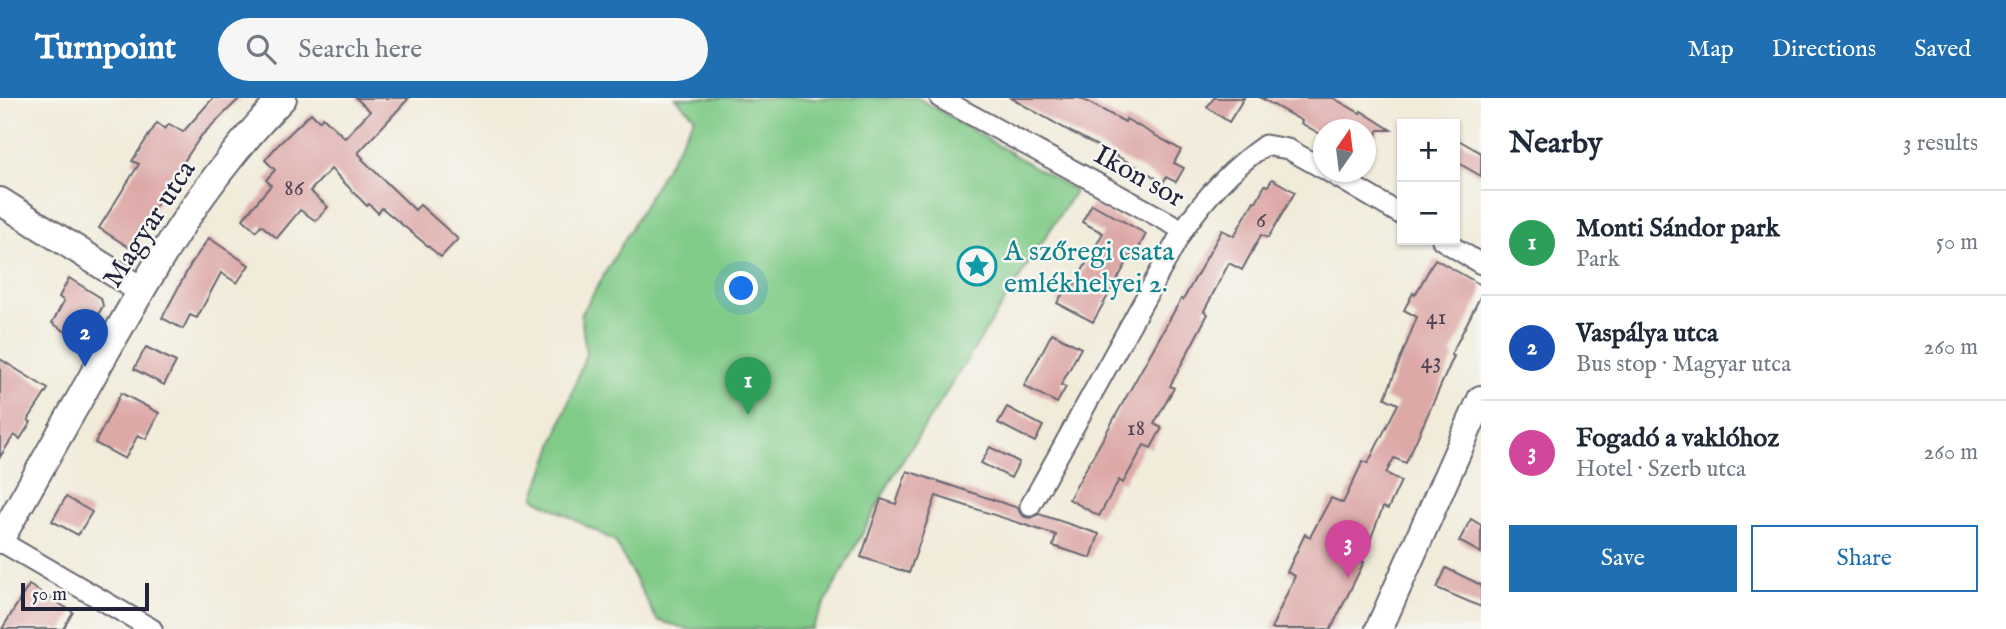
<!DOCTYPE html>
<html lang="en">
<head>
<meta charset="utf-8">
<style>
	body { margin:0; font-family:"IM FELL English",serif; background:#f6f6f7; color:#1f2937 }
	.controls { position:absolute; right:21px; top:21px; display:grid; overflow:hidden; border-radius:0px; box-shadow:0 2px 5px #0004 }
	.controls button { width:63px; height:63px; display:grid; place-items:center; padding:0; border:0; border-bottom:2px solid #e0e1e3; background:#fff; color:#1f2937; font:35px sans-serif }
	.compass { position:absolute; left:1313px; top:21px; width:63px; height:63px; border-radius:50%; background:#fff; box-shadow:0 2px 5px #0004; rotate:14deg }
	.scale { position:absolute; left:21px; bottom:18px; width:128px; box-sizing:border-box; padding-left:7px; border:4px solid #22223b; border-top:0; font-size:19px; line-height:24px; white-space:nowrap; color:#22223b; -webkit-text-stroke:5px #f6f6f2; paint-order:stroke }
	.you { position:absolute; left:742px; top:191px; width:24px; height:24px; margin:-18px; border:5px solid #fff; border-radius:50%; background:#1a73e8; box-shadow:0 0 0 10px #1a73e833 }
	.badge { display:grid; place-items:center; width:46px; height:46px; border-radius:50%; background:#1f6fb2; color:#fff; font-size:23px; font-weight:700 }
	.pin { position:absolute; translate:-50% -58px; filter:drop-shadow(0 2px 4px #0008) }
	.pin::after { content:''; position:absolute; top:37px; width:24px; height:21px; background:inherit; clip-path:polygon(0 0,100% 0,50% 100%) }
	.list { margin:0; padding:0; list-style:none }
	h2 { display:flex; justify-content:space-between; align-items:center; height:91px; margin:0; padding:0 28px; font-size:30px }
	h2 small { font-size:23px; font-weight:400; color:#747a83 }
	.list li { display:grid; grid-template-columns:46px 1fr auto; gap:21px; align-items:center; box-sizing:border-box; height:105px; padding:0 28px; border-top:2px solid #e0e1e3 }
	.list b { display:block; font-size:26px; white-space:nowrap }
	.list p { margin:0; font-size:23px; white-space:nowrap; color:#747a83 }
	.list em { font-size:23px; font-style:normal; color:#747a83 }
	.actions { display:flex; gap:14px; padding:21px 28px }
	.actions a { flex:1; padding:16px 0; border:2px solid #1f6fb2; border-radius:0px; text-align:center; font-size:24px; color:#1f6fb2 }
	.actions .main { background:#1f6fb2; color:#fff }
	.icon { flex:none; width:38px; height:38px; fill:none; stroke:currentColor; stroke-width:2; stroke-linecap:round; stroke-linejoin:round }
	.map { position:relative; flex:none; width:1481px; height:531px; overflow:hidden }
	header { display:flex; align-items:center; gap:42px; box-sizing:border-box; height:98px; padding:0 35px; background:#1f6fb2; color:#fff }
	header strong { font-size:33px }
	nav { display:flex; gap:38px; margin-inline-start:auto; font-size:24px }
	.search { width:490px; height:63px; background:#f6f6f7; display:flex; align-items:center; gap:18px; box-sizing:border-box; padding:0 24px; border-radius:38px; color:#747a83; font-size:26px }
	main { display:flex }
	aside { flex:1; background:#fff }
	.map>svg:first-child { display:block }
</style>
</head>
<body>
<header>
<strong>Turnpoint</strong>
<div class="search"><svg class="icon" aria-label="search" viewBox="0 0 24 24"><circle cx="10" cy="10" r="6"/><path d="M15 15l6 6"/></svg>Search here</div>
<nav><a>Map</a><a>Directions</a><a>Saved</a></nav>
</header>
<main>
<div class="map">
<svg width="1481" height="531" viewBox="0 0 1481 531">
	<rect width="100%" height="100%" fill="#f6f6f2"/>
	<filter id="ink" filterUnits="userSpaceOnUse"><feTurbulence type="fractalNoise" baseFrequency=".0143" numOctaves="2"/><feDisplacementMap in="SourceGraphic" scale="14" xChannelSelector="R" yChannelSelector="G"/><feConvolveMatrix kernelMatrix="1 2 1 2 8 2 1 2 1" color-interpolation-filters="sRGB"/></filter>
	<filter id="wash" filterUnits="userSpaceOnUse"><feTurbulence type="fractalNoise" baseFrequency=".00686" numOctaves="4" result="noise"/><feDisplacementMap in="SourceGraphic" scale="28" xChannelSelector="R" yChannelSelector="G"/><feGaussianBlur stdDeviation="1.57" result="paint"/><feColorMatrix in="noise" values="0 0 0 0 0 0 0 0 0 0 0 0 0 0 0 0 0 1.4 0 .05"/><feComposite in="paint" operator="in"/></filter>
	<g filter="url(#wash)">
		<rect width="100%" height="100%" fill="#f1ebd9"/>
		<!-- green -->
		<path fill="#81cb88" stroke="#527662" stroke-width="2" d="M 676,0 L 918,0 L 1075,93 L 893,378 L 811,531 L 687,531 L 657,522 L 615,443 L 534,400 L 586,256 L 581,217 L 695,19 Z"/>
		<g id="blocks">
			<!-- building -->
			<g fill="#dda9a7">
				<path d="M 213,0 L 240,0 L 201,38 L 183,65 L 182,64 L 130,150 L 99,130 L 139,66 L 132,63 L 157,25 L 165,31 L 169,26 L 183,34 Z"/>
				<path d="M 356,0 L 409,0 L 358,55 L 363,60 L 362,61 L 415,112 L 420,107 L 458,141 L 441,159 L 382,110 L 378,115 L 369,106 L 367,108 L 331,71 L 310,93 L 328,109 L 316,123 L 300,112 L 277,140 L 261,127 L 256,133 L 243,121 L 271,87 L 266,82 L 275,72 L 265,62 L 276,49 L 311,15 L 319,23 L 323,19 L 345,40 L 370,13 Z"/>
				<path d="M 1011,0 L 1080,0 L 1125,24 L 1126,21 L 1181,52 L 1174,65 L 1184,70 L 1176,84 L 1166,79 L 1163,85 L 1145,73 L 1073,35 Z"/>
				<path d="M 1214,0 L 1244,0 L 1229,24 L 1207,9 Z"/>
				<path d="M 1261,0 L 1333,0 L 1360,15 L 1361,13 L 1391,32 L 1379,32 L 1366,54 L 1366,32 L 1324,32 L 1324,38 L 1301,25 L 1302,23 Z"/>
				<path d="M 1455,40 L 1481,55 L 1481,78 L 1455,63 Z"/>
				<path d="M 1272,81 L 1295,94 L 1268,140 L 1261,137 L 1242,172 L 1229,165 L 1204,213 L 1208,216 L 1170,288 L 1174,290 L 1154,326 L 1162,330 L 1151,350 L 1144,347 L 1123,385 L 1119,382 L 1099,418 L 1069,401 L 1181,201 L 1183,202 L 1222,132 L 1234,138 L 1254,103 L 1256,104 L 1265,87 L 1268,88 Z"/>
				<path d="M 1092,106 L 1146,136 L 1137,154 L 1134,152 L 1093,224 L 1057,205 L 1066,190 L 1071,193 L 1103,135 L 1082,124 Z"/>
				<path d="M 209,140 L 249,167 L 237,185 L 221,175 L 197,220 L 190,217 L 183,231 L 162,220 L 191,166 Z"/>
				<path d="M 1435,161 L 1481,187 L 1481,197 L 1451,257 L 1454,258 L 1406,365 L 1394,360 L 1386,375 L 1401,383 L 1388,411 L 1383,409 L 1362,463 L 1364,464 L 1331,531 L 1271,531 L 1295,478 L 1287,474 L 1305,436 L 1310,439 L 1331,400 L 1343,405 L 1363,363 L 1368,365 L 1398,306 L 1385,300 L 1417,219 L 1404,212 L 1413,195 L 1415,197 Z"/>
				<path d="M 69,180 L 101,200 L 103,208 L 82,244 L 52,225 L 64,203 L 59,199 Z"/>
				<path d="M 1052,235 L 1081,250 L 1061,287 L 1066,289 L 1057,305 L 1024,288 Z"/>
				<path d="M 146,249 L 176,264 L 164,287 L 134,271 Z"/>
				<path d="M 0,261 L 48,291 L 28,322 L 31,324 L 20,341 L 14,337 L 0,359 Z"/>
				<path d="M 121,295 L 159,315 L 146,341 L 138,337 L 125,361 L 95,345 Z"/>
				<path d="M 1007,309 L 1043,328 L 1035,344 L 998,325 Z"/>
				<path d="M 990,349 L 1019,364 L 1011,380 L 981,365 Z"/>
				<path d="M 907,373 L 1018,410 L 1020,415 L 1025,419 L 1031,420 L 1039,416 L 1099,436 L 1091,460 L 1053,448 L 1056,437 L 936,398 L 909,475 L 861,459 L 881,401 L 896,406 Z"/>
				<path d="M 66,399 L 92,414 L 78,437 L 52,423 Z"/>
				<path d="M 1471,421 L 1481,427 L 1481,455 L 1459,443 Z"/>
				<path d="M 1446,470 L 1481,487 L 1481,509 L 1437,490 Z"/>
				<path d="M 29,487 L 73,514 L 63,531 L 2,531 Z"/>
			</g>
		</g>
	</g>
	<g filter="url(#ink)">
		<use href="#blocks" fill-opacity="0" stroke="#6a6872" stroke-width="2"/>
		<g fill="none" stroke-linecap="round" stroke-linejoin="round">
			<defs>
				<g id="street">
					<path d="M 940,0 L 1183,132 L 1030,408"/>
					<path d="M 1329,74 L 1402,117"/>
					<path d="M 1183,132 C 1204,101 1233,69 1265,47 L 1288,51 L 1324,71"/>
					<path d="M 1442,142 L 1481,166"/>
					<path d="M 0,443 L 152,531"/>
				</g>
				<g id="secondary">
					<path d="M 0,103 L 141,192"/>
					<path d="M 0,442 C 34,382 68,322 102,261 C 156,165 205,80 283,0"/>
					<path d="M 1379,531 L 1481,301"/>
				</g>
			</defs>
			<!-- street casing -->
			<use href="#street" stroke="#6a6872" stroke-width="23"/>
			<!-- secondary casing -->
			<use href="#secondary" stroke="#6a6872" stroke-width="30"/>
			<!-- street -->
			<use href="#street" stroke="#fff" stroke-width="19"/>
			<!-- secondary -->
			<use href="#secondary" stroke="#fff" stroke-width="26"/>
		</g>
	</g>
	<!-- icons -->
	<defs>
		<symbol id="sight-ring" viewBox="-11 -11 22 22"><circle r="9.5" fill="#f6f6f2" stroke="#0f9aa8" stroke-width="1.5"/><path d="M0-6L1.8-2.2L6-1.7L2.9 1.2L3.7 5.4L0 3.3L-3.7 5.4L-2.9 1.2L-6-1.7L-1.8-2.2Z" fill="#0f9aa8"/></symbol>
	</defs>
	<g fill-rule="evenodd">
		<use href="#sight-ring" x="955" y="146" width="44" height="44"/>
	</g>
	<g text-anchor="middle" stroke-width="5" stroke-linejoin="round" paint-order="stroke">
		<!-- number labels -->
		<g font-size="24" fill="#514456">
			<text x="294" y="97">86</text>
			<text x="1261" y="129">6</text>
			<text x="1436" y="226">41</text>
			<text x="1431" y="270">43</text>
			<text x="1136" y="337">18</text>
		</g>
		<!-- street labels -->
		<g font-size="28" fill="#22223b" stroke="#f6f6f2">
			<text transform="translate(1140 77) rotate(29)" y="10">Ikon sor</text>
			<text transform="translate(148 125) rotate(-57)" y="10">Magyar utca</text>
		</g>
		<!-- culture labels -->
		<g font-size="28" fill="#0d838f" stroke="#f6f6f2" text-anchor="start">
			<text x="1004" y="162">A szőregi csata<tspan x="1004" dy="32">emlékhelyei 2.</tspan></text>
		</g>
	</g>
</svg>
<div class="controls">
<button>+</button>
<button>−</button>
</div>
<svg class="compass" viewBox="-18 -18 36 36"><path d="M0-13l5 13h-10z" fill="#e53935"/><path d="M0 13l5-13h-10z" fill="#747a83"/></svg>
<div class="scale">50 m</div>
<div class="you"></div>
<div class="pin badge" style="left:748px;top:317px;background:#2e9e5b">1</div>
<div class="pin badge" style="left:85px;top:269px;background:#1a4fb4">2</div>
<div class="pin badge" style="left:1348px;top:480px;background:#d1479c">3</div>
</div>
<aside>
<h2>Nearby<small>3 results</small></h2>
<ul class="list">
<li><span class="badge" style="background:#2e9e5b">1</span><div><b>Monti Sándor park</b><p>Park</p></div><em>50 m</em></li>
<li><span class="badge" style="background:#1a4fb4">2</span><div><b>Vaspálya utca</b><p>Bus stop · Magyar utca</p></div><em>260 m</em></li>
<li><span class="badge" style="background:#d1479c">3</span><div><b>Fogadó a vaklóhoz</b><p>Hotel · Szerb utca</p></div><em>260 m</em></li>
</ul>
<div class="actions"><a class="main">Save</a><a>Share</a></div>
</aside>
</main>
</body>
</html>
